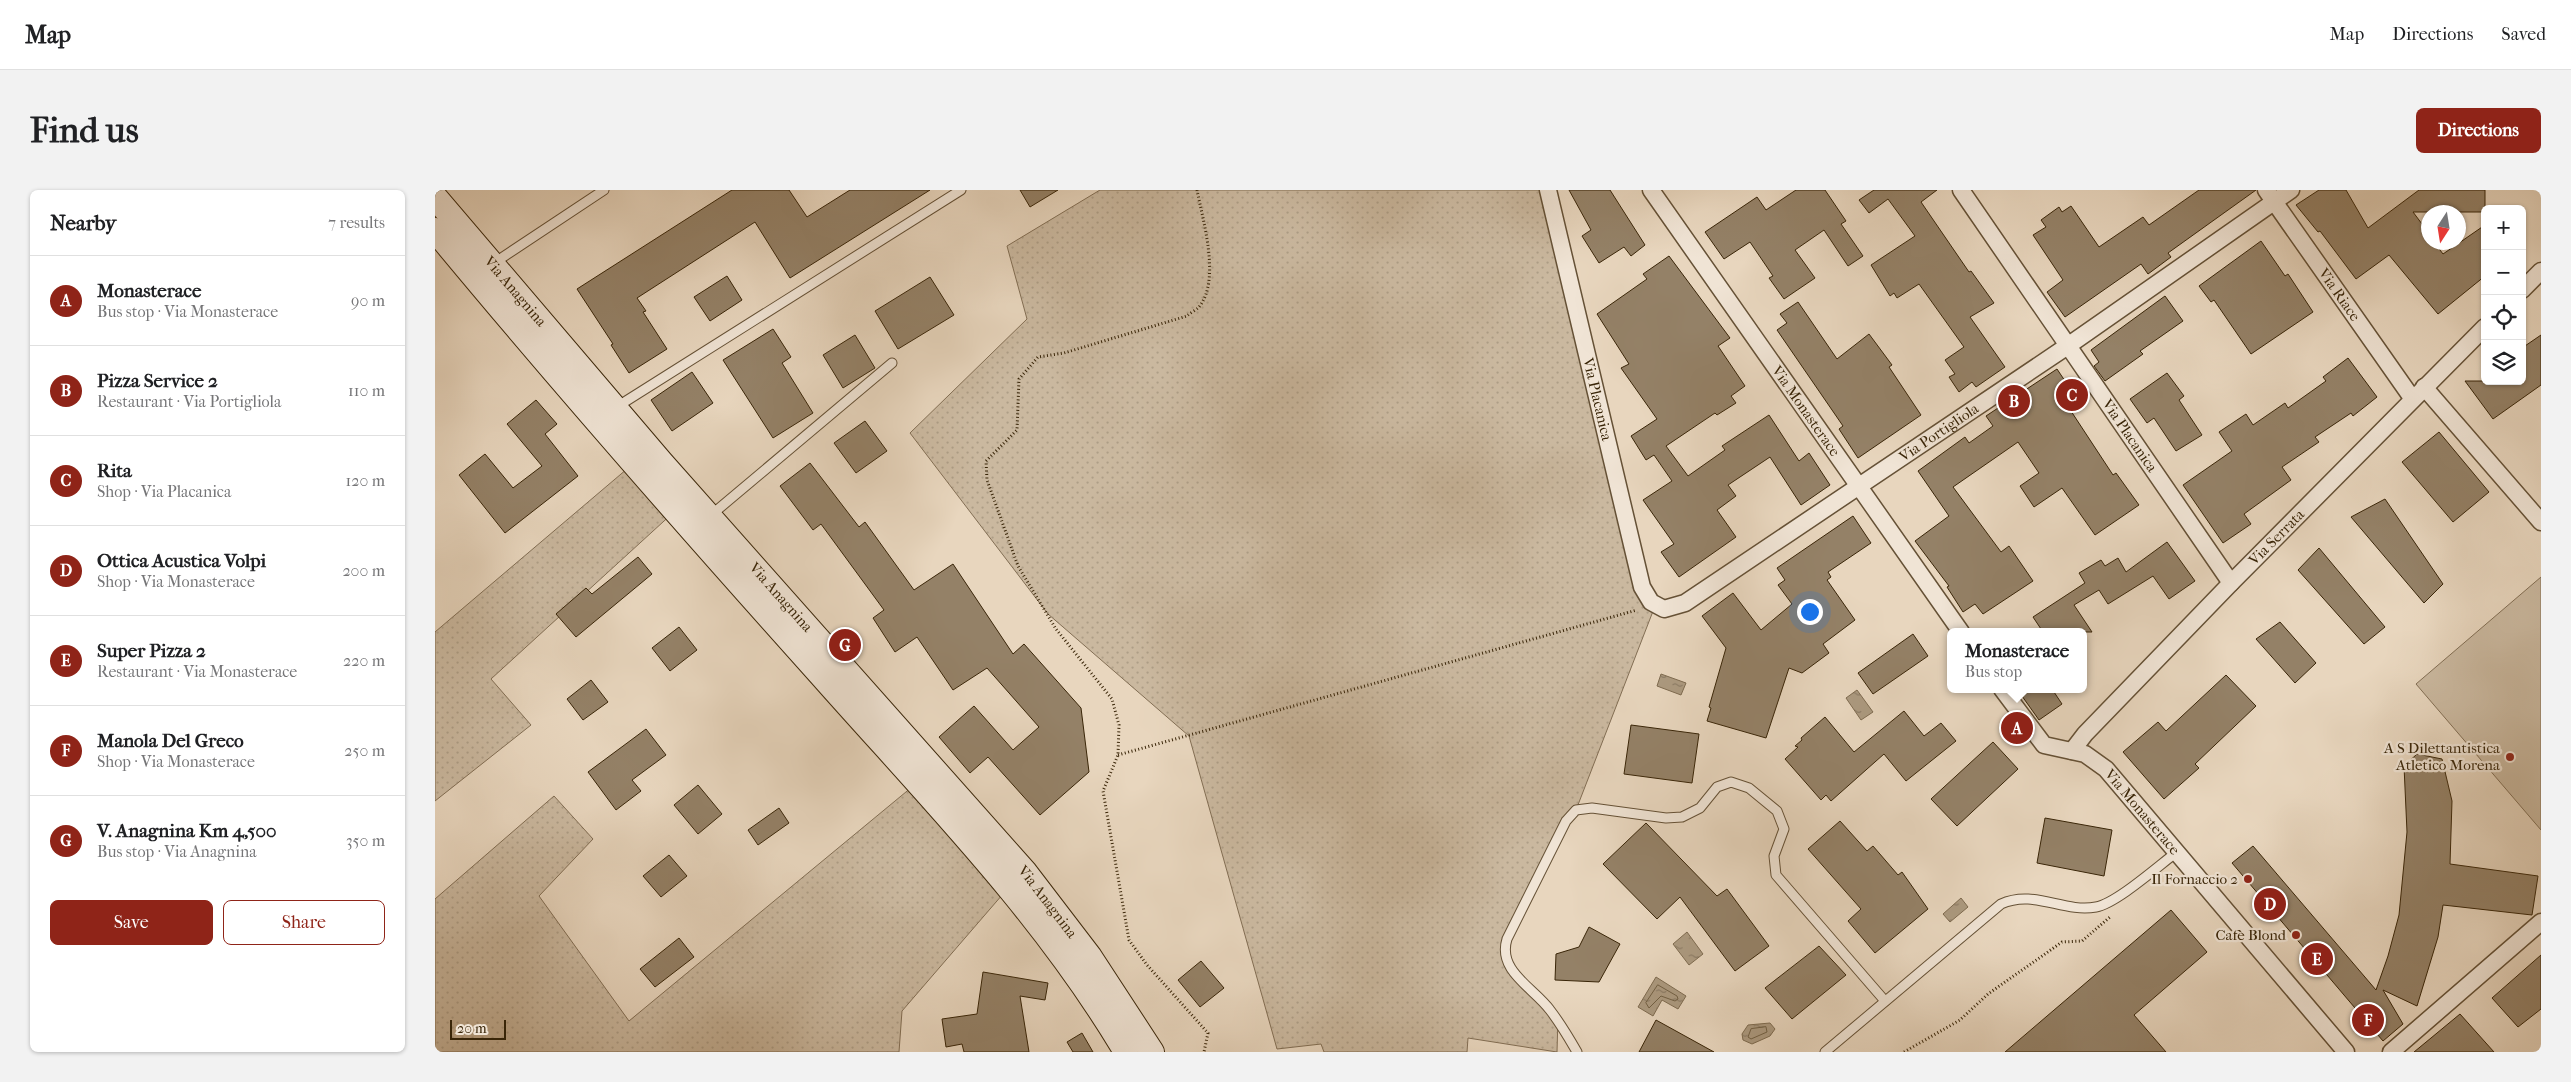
<!DOCTYPE html>
<html lang="en">
<head>
<meta charset="utf-8">
<style>
	body { margin:0; font-family:"IM FELL French Canon",serif; background:#f2f2f2; color:#202124 }
	.controls { position:absolute; right:15px; top:15px; display:grid; overflow:hidden; border-radius:8px; box-shadow:0 1px 4px #0004 }
	.controls button { width:45px; height:45px; display:grid; place-items:center; padding:0; border:0; border-bottom:1px solid #e0e0e0; background:#fff; color:#202124; font:25px sans-serif }
	.compass { position:absolute; left:1986px; top:15px; width:45px; height:45px; border-radius:50%; background:#fff; box-shadow:0 1px 4px #0004; rotate:192deg }
	.scale { position:absolute; left:15px; bottom:12px; width:56px; box-sizing:border-box; padding-left:5px; border:2px solid #392508; border-top:0; font-size:14px; line-height:18px; white-space:nowrap; color:#392508; -webkit-text-stroke:4px #f0e4d5; paint-order:stroke }
	.you { position:absolute; left:1374px; top:421px; width:18px; height:18px; margin:-12px; border:4px solid #fff; border-radius:50%; background:#1a73e8; box-shadow:0 0 0 8px #1a73e833 }
	.badge { display:grid; place-items:center; width:32px; height:32px; border-radius:50%; background:#8f2418; color:#fff; font-size:16px; font-weight:700 }
	.pin { position:absolute; translate:-50% -50%; border:2px solid #fff; box-shadow:0 1px 5px #0006 }
	.popup { position:absolute; left:1512px; top:438px; width:140px; height:65px; box-sizing:border-box; display:grid; place-content:center; border-radius:8px; background:#fff; filter:drop-shadow(0 1px 4px #0005); font-size:16px; white-space:nowrap; color:#757577 }
	.popup b { font-size:19px; color:#202124 }
	.popup::after { content:''; position:absolute; left:50%; top:100%; margin-left:-10px; border:10px solid transparent; border-top-color:#fff }
	.list { margin:0; padding:0; list-style:none }
	h2 { display:flex; justify-content:space-between; align-items:center; height:65px; margin:0; padding:0 20px; font-size:21px }
	h2 small { font-size:16px; font-weight:400; color:#757577 }
	.list li { display:grid; grid-template-columns:32px 1fr auto; gap:15px; align-items:center; box-sizing:border-box; height:90px; padding:0 20px; border-top:1px solid #e0e0e0 }
	.list b { display:block; font-size:19px; white-space:nowrap }
	.list p { margin:0; font-size:16px; white-space:nowrap; color:#757577 }
	.list em { font-size:16px; font-style:normal; color:#757577 }
	.actions { display:flex; gap:10px; padding:15px 20px }
	.actions a { flex:1; padding:11px 0; border:1px solid #8f2418; border-radius:8px; text-align:center; font-size:18px; color:#8f2418 }
	.actions .main { background:#8f2418; color:#fff }
	.icon { flex:none; width:28px; height:28px; fill:none; stroke:currentColor; stroke-width:2; stroke-linecap:round; stroke-linejoin:round }
	.map { position:relative; flex:none; width:2106px; height:862px; overflow:hidden; border-radius:8px }
	header { display:flex; align-items:center; gap:30px; box-sizing:border-box; height:70px; padding:0 25px; background:#fff; border-bottom:1px solid #e0e0e0 }
	header strong { font-size:24px }
	nav { display:flex; gap:28px; margin-inline-start:auto; font-size:18px }
	.intro { display:flex; align-items:center; justify-content:space-between; box-sizing:border-box; height:120px; padding:0 30px }
	h1 { margin:0; font-size:35px }
	.button { padding:12px 22px; border-radius:8px; background:#8f2418; color:#fff; font-size:18px; font-weight:700 }
	main { display:flex; gap:30px; padding:0 30px }
	aside { flex:1; background:#fff; border-radius:8px; box-shadow:0 1px 4px #0004 }
	.map>svg:first-child { display:block }
</style>
</head>
<body>
<header>
<strong>Map</strong>
<nav><a>Map</a><a>Directions</a><a>Saved</a></nav>
</header>
<div class="intro"><h1>Find us</h1><a class="button">Directions</a></div>
<main>
<aside>
<h2>Nearby<small>7 results</small></h2>
<ul class="list">
<li><span class="badge">A</span><div><b>Monasterace</b><p>Bus stop · Via Monasterace</p></div><em>90 m</em></li>
<li><span class="badge">B</span><div><b>Pizza Service 2</b><p>Restaurant · Via Portigliola</p></div><em>110 m</em></li>
<li><span class="badge">C</span><div><b>Rita</b><p>Shop · Via Placanica</p></div><em>120 m</em></li>
<li><span class="badge">D</span><div><b>Ottica Acustica Volpi</b><p>Shop · Via Monasterace</p></div><em>200 m</em></li>
<li><span class="badge">E</span><div><b>Super Pizza 2</b><p>Restaurant · Via Monasterace</p></div><em>220 m</em></li>
<li><span class="badge">F</span><div><b>Manola Del Greco</b><p>Shop · Via Monasterace</p></div><em>250 m</em></li>
<li><span class="badge">G</span><div><b>V. Anagnina Km 4,500</b><p>Bus stop · Via Anagnina</p></div><em>350 m</em></li>
</ul>
<div class="actions"><a class="main">Save</a><a>Share</a></div>
</aside>
<div class="map">
<svg width="2106" height="862" viewBox="0 0 2106 862">
	<defs>
		<pattern id="grass-dots" width="8" height="8" patternUnits="userSpaceOnUse" patternTransform="scale(1.25)"><rect width="8" height="8" fill="#cab89f"/><path d="M2 2h.1M6 6h.1" fill="none" stroke="#ae9e87" stroke-width="1.8" stroke-linecap="round"/></pattern>
		<pattern id="water-ripples" width="26" height="14" patternUnits="userSpaceOnUse" patternTransform="scale(1.25)"><rect width="26" height="14" fill="#ac9a80"/><path d="M2 4q2-2 4 0t4 0M15 11q2-2 4 0t4 0" fill="none" stroke="#8d7d67"/></pattern>
	</defs>
	<rect width="100%" height="100%" fill="#e8d6be"/>
	<filter id="stains"><feTurbulence type="fractalNoise" baseFrequency=".004" numOctaves="4"/><feColorMatrix values="0 0 0 0 .2 0 0 0 0 .09 0 0 0 0 .02 0 0 0 .5 -.17"/></filter>
	<radialGradient id="worn" r=".72"><stop offset=".6" stop-color="#630" stop-opacity="0"/><stop offset="1" stop-color="#630" stop-opacity=".3"/></radialGradient>
	<!-- grass -->
	<g fill="url(#grass-dots)" stroke="#826e54">
		<path d="M 665,0 L 1113,0 L 1220,416 L 1141,620 L 1072,749 L 1070,767 L 1123,827 L 1122,862 L 1033,848 L 1032,862 L 889,862 L 886,854 L 842,859 L 754,546 L 613,424 L 475,243 L 592,129 L 572,56 Z"/>
		<path d="M 199,273 L 240,321 L 56,489 L 96,535 L 0,611 L 0,442 Z"/>
		<path d="M 483,592 L 574,697 L 467,821 L 464,862 L 0,862 L 0,709 L 119,606 L 158,649 L 104,706 L 194,831 Z"/>
	</g>
	<!-- pitch -->
	<path fill="#cab89f" stroke="#826e54" d="M 2106,387 L 2106,640 L 1981,494 Z"/>
	<!-- water -->
	<g fill="url(#water-ripples)" stroke="#7e6b50">
		<path d="M 1226,484 L 1251,493 L 1246,505 L 1222,496 Z"/>
		<path d="M 1422,500 L 1438,522 L 1426,530 L 1411,508 Z"/>
		<path d="M 1526,708 L 1533,717 L 1515,732 L 1508,724 Z"/>
		<path d="M 1252,742 L 1268,764 L 1254,775 L 1238,754 Z"/>
		<path d="M 1221,787 L 1251,806 L 1243,819 L 1227,810 L 1218,826 L 1203,817 Z"/>
		<path d="M 1335,833 L 1340,839 L 1335,846 L 1317,854 L 1308,850 L 1307,844 L 1313,835 Z"/>
	</g>
	<g fill="none" stroke-linecap="round" stroke-linejoin="round">
		<!-- shore -->
		<g stroke="#726044" stroke-width="1">
			<path d="M 1223,795 L 1242,806 L 1243,809 L 1240,811 L 1226,806 L 1214,818 L 1211,813 Z"/>
			<path d="M 1331,837 L 1332,842 L 1316,849 L 1313,847 L 1316,839 Z"/>
		</g>
	</g>
	<!-- building -->
	<g fill="#948167" stroke="#392508">
		<path d="M 297,0 L 354,0 L 372,27 L 415,0 L 495,0 L 355,88 L 320,32 L 202,108 L 211,121 L 208,122 L 232,159 L 194,183 L 176,155 L 178,154 L 142,99 Z"/>
		<path d="M 585,0 L 623,0 L 595,17 Z"/>
		<path d="M 1134,0 L 1175,0 L 1210,55 L 1196,66 L 1189,57 L 1164,73 L 1147,46 L 1156,40 Z"/>
		<path d="M 1361,0 L 1390,0 L 1411,31 L 1406,34 L 1428,66 L 1413,76 L 1389,40 L 1360,60 L 1380,88 L 1349,109 L 1334,88 L 1338,86 L 1315,52 L 1289,69 L 1270,42 L 1322,7 L 1331,20 Z"/>
		<path d="M 1439,0 L 1502,0 L 1486,12 L 1534,82 L 1536,81 L 1559,113 L 1535,127 L 1570,177 L 1541,197 L 1537,192 L 1524,202 L 1514,187 L 1520,184 L 1510,170 L 1529,157 L 1484,94 L 1462,108 L 1459,103 L 1455,106 L 1436,75 L 1480,46 L 1453,9 L 1434,23 L 1424,10 Z"/>
		<path d="M 1764,0 L 1821,0 L 1733,63 L 1736,67 L 1713,84 L 1706,74 L 1630,127 L 1612,102 L 1628,90 L 1598,45 L 1611,37 L 1606,30 L 1624,17 L 1627,22 L 1636,16 L 1664,57 L 1708,27 L 1714,35 Z"/>
		<path d="M 1884,0 L 1911,0 L 1933,38 L 1984,0 L 2050,0 L 2050,22 L 1978,22 L 1990,38 L 1988,40 L 1994,46 L 1994,52 L 1999,52 L 2008,64 L 2050,35 L 2050,86 L 2003,124 L 1954,65 L 1921,89 L 1885,41 L 1883,42 L 1861,15 Z"/>
		<path d="M 1826,51 L 1850,86 L 1853,84 L 1878,122 L 1816,164 L 1779,110 L 1776,112 L 1764,96 Z"/>
		<path d="M 1234,66 L 1295,148 L 1283,156 L 1310,196 L 1296,206 L 1301,213 L 1282,225 L 1280,223 L 1231,256 L 1253,286 L 1290,260 L 1287,256 L 1334,225 L 1364,271 L 1374,263 L 1395,295 L 1366,315 L 1335,267 L 1293,295 L 1301,306 L 1282,320 L 1301,347 L 1244,387 L 1226,362 L 1239,354 L 1208,310 L 1237,291 L 1219,265 L 1211,270 L 1196,246 L 1222,229 L 1186,178 L 1194,174 L 1162,124 L 1212,89 L 1208,84 Z"/>
		<path d="M 292,86 L 307,110 L 275,131 L 259,107 Z"/>
		<path d="M 495,87 L 519,125 L 463,159 L 440,121 Z"/>
		<path d="M 1730,106 L 1748,131 L 1705,161 L 1708,164 L 1670,191 L 1659,176 L 1664,172 L 1656,160 Z"/>
		<path d="M 1363,112 L 1402,169 L 1434,144 L 1457,175 L 1454,177 L 1486,225 L 1423,268 L 1404,239 L 1408,236 L 1342,140 L 1352,133 L 1345,124 Z"/>
		<path d="M 338,139 L 356,167 L 347,173 L 378,223 L 338,248 L 288,170 Z"/>
		<path d="M 420,145 L 440,178 L 408,198 L 388,165 Z"/>
		<path d="M 2106,145 L 2106,195 L 2058,229 L 2030,191 L 2087,191 L 2087,158 Z"/>
		<path d="M 1913,168 L 1942,207 L 1918,226 L 1916,223 L 1880,247 L 1884,252 L 1847,277 L 1856,290 L 1809,324 L 1816,334 L 1788,353 L 1748,295 L 1797,261 L 1784,242 L 1811,224 L 1818,235 L 1850,213 L 1853,218 L 1891,191 L 1888,187 Z"/>
		<path d="M 1622,179 L 1644,212 L 1634,218 L 1678,285 L 1681,283 L 1704,315 L 1660,345 L 1627,298 L 1599,317 L 1585,296 L 1604,283 L 1583,252 L 1518,297 L 1566,362 L 1574,356 L 1598,391 L 1548,424 L 1540,414 L 1528,422 L 1512,397 L 1514,396 L 1480,351 L 1514,326 L 1483,281 L 1530,247 L 1534,253 L 1558,236 L 1551,226 Z"/>
		<path d="M 257,182 L 278,213 L 237,241 L 216,210 Z"/>
		<path d="M 1732,183 L 1749,206 L 1744,210 L 1767,245 L 1741,261 L 1719,228 L 1712,233 L 1695,209 Z"/>
		<path d="M 101,210 L 122,234 L 110,244 L 143,286 L 70,343 L 24,285 L 50,264 L 78,298 L 107,276 L 72,234 Z"/>
		<path d="M 430,231 L 452,261 L 421,283 L 399,253 Z"/>
		<path d="M 2004,242 L 2054,302 L 2018,332 L 1967,272 Z"/>
		<path d="M 375,273 L 424,337 L 430,332 L 479,400 L 518,374 L 578,464 L 589,454 L 646,518 L 654,582 L 605,625 L 553,567 L 535,583 L 504,547 L 539,516 L 578,560 L 604,537 L 552,478 L 518,500 L 482,447 L 460,462 L 438,428 L 449,420 L 386,334 L 378,340 L 345,296 Z"/>
		<path d="M 1950,309 L 2008,394 L 1989,413 L 1916,327 Z"/>
		<path d="M 1418,326 L 1436,353 L 1393,382 L 1396,387 L 1392,390 L 1420,430 L 1388,454 L 1394,463 L 1367,483 L 1354,478 L 1331,548 L 1272,531 L 1276,518 L 1274,517 L 1291,458 L 1267,426 L 1298,403 L 1326,440 L 1357,414 L 1343,395 L 1350,390 L 1342,378 Z"/>
		<path d="M 1732,352 L 1760,391 L 1734,409 L 1718,386 L 1673,414 L 1664,400 L 1639,415 L 1657,442 L 1608,442 L 1598,427 L 1650,393 L 1644,383 L 1666,370 L 1670,376 L 1683,368 L 1691,382 Z"/>
		<path d="M 1884,358 L 1950,437 L 1929,454 L 1863,380 Z"/>
		<path d="M 203,367 L 217,384 L 141,447 L 121,424 L 151,398 L 157,404 Z"/>
		<path d="M 1845,432 L 1881,473 L 1860,493 L 1821,449 Z"/>
		<path d="M 244,437 L 262,460 L 235,481 L 217,458 Z"/>
		<path d="M 1478,444 L 1493,466 L 1438,504 L 1423,483 Z"/>
		<path d="M 1791,485 L 1821,516 L 1760,574 L 1764,578 L 1729,609 L 1688,562 L 1723,532 L 1731,541 Z"/>
		<path d="M 156,490 L 173,512 L 148,530 L 132,509 Z"/>
		<path d="M 1582,499 L 1617,499 L 1627,514 L 1604,530 Z"/>
		<path d="M 1469,521 L 1489,546 L 1506,533 L 1521,551 L 1471,591 L 1449,564 L 1396,611 L 1391,605 L 1386,610 L 1350,569 L 1363,557 L 1360,556 L 1367,550 L 1366,548 L 1390,527 L 1419,562 Z"/>
		<path d="M 1196,535 L 1264,544 L 1257,593 L 1189,584 Z"/>
		<path d="M 211,539 L 231,565 L 197,590 L 206,601 L 181,620 L 153,582 Z"/>
		<path d="M 1558,552 L 1583,579 L 1522,636 L 1496,609 Z"/>
		<path d="M 1982,564 L 2007,569 L 2017,611 L 2015,674 L 2103,686 L 2097,725 L 2008,715 L 2003,747 L 1982,816 L 1948,800 L 1968,834 L 1948,851 L 1797,673 L 1818,656 L 1941,800 L 1953,766 L 1964,725 L 1972,642 L 1969,576 Z"/>
		<path d="M 263,595 L 287,624 L 263,644 L 239,615 Z"/>
		<path d="M 344,618 L 354,633 L 323,655 L 313,640 Z"/>
		<path d="M 1610,628 L 1677,640 L 1669,686 L 1602,673 Z"/>
		<path d="M 1405,631 L 1432,661 L 1438,656 L 1463,685 L 1467,682 L 1493,719 L 1440,763 L 1413,731 L 1426,719 L 1373,659 Z"/>
		<path d="M 1211,633 L 1282,706 L 1292,699 L 1334,756 L 1300,781 L 1245,707 L 1222,729 L 1168,674 Z"/>
		<path d="M 234,665 L 252,686 L 226,707 L 208,686 Z"/>
		<path d="M 1736,720 L 1772,762 L 1699,825 L 1731,862 L 1570,862 Z"/>
		<path d="M 1154,737 L 1185,754 L 1164,792 L 1120,790 L 1121,764 L 1144,757 Z"/>
		<path d="M 244,748 L 259,767 L 220,797 L 205,779 Z"/>
		<path d="M 1384,756 L 1411,785 L 1357,829 L 1330,798 Z"/>
		<path d="M 2106,765 L 2106,819 L 2083,837 L 2057,808 Z"/>
		<path d="M 766,771 L 789,798 L 765,817 L 743,790 Z"/>
		<path d="M 548,782 L 613,793 L 610,810 L 585,806 L 594,862 L 529,862 L 527,854 L 511,857 L 507,829 L 542,824 Z"/>
		<path d="M 2025,824 L 2059,862 L 1979,862 L 1996,848 Z"/>
		<path d="M 1221,830 L 1279,862 L 1204,862 Z"/>
		<path d="M 647,843 L 658,862 L 638,862 L 632,852 Z"/>
	</g>
	<g fill="none" stroke-linecap="round" stroke-linejoin="round">
		<defs>
			<g id="service">
				<path d="M 59,73 L 169,0"/>
				<path d="M 180,218 L 526,0"/>
				<path d="M 275,326 L 457,173"/>
				<path d="M 1142,862 C 1134,848 1125,833 1115,820 C 1099,798 1062,781 1072,749 L 1131,631 L 1141,620 L 1157,618 L 1231,628 L 1247,627 L 1265,618 L 1282,597 L 1296,592 L 1314,598 L 1342,621 L 1349,639 L 1339,666 L 1341,685 L 1450,811"/>
				<path d="M 1390,862 L 1566,714 C 1599,699 1628,723 1661,717 C 1682,713 1723,676 1742,662"/>
			</g>
			<g id="minor">
				<path id="s1" d="M 1113,0 L 1207,397 L 1216,412 L 1229,419 L 1250,413 L 1634,155 L 1856,0"/>
				<path id="s2" d="M 1216,0 L 1526,442"/>
				<path id="s3" d="M 1526,0 L 1796,393"/>
				<path id="s4" d="M 1831,0 L 1977,208"/>
				<path d="M 2087,100 L 2106,81"/>
				<path d="M 1989,197 L 2106,332"/>
				<path id="s5" d="M 1567,499 L 1609,555 L 1650,564 L 1671,579 L 1911,862"/>
				<path id="s6" d="M 1637,561 L 1650,544 L 1796,393 L 2050,137"/>
				<path d="M 1956,862 L 2106,732"/>
			</g>
			<g id="secondary">
				<path id="s7" d="M 0,7 L 226,272 L 590,682 L 655,767 L 717,862"/>
				<path d="M 0,40 C 125,191 255,339 386,485 C 493,606 608,722 691,862"/>
			</g>
		</defs>
		<!-- service casing -->
		<use href="#service" stroke="#655136" stroke-width="11"/>
		<!-- minor casing -->
		<use href="#minor" stroke="#655136" stroke-width="19"/>
		<!-- secondary casing -->
		<use href="#secondary" stroke="#392508" stroke-width="26"/>
		<!-- path -->
		<g stroke="#392508" stroke-width="3" stroke-dasharray="1 2.5" stroke-linecap="butt">
			<path d="M 762,0 C 768,31 786,90 764,117 C 761,120 755,123 752,126 L 629,163 L 603,167 L 584,189 L 582,240 L 551,271 L 552,290 L 583,376 L 621,439 L 677,509 L 684,535 L 683,565 L 668,601 L 694,750 L 712,775 L 773,843 L 769,862"/>
			<path d="M 683,565 L 1202,420"/>
			<path d="M 1469,862 L 1525,830 L 1553,804 L 1627,752 L 1647,751 L 1675,727"/>
		</g>
		<!-- service -->
		<use href="#service" stroke="#f0e4d5" stroke-width="9"/>
		<!-- minor -->
		<use href="#minor" stroke="#f0e4d5" stroke-width="16"/>
		<!-- secondary -->
		<use href="#secondary" stroke="#f0e4d5" stroke-width="24"/>
	</g>
	<!-- markers -->
	<g fill="#8f2418" stroke="#f0e4d5" stroke-width="2">
		<circle cx="2075" cy="567" r="5"/>
		<circle cx="1813" cy="689" r="5"/>
		<circle cx="1861" cy="745" r="5"/>
	</g>
	<g text-anchor="middle" stroke-width="4.5" stroke-linejoin="round" paint-order="stroke">
		<!-- street labels -->
		<g font-size="15" fill="#392508" stroke="#f0e4d5">
			<text dy="5" stroke="none"><textPath href="#s7" startOffset="124">Via Anagnina</textPath></text>
			<text dy="5" stroke="none"><textPath href="#s4" startOffset="128">Via Riace</textPath></text>
			<text dy="5" stroke="none"><textPath href="#s1" startOffset="215">Via Placanica</textPath></text>
			<text dy="5" stroke="none"><textPath href="#s2" startOffset="270">Via Monasterace</textPath></text>
			<text dy="5" stroke="none"><textPath href="#s1" startOffset="768">Via Portigliola</textPath></text>
			<text dy="5" stroke="none"><textPath href="#s3" startOffset="298">Via Placanica</textPath></text>
			<text dy="5" stroke="none"><textPath href="#s6" startOffset="296">Via Serrata</textPath></text>
			<text dy="5" stroke="none"><textPath href="#s7" startOffset="529">Via Anagnina</textPath></text>
			<text dy="5" stroke="none"><textPath href="#s5" startOffset="194">Via Monasterace</textPath></text>
			<text dy="5" stroke="none"><textPath href="#s7" startOffset="934">Via Anagnina</textPath></text>
		</g>
		<!-- poi labels -->
		<g font-size="15" fill="#392508" stroke="#f0e4d5" text-anchor="end">
			<text x="2065" y="563">A S Dilettantistica<tspan x="2065" dy="17">Atletico Morena</tspan></text>
			<text x="1803" y="694">Il Fornaccio 2</text>
			<text x="1851" y="750">Cafè Blond</text>
		</g>
	</g>
	<rect width="100%" height="100%" filter="url(#stains)"/>
	<rect width="100%" height="100%" fill="url(#worn)"/>
</svg>
<div class="controls">
<button>+</button>
<button>−</button>
<button><svg class="icon" aria-label="locate" viewBox="0 0 24 24"><circle cx="12" cy="12" r="6"/><path d="M12 2v4M12 18v4M2 12h4M18 12h4"/></svg></button>
<button><svg class="icon" aria-label="layers" viewBox="0 0 24 24"><path d="M12 4l9 5-9 5-9-5zM3 14l9 5 9-5"/></svg></button>
</div>
<svg class="compass" viewBox="-18 -18 36 36"><path d="M0-13l5 13h-10z" fill="#e53935"/><path d="M0 13l5-13h-10z" fill="#757577"/></svg>
<div class="scale">20 m</div>
<div class="you"></div>
<div class="pin badge" style="left:1582px;top:538px">A</div>
<div class="popup"><b>Monasterace</b>Bus stop</div>
<div class="pin badge" style="left:1579px;top:211px">B</div>
<div class="pin badge" style="left:1637px;top:205px">C</div>
<div class="pin badge" style="left:1835px;top:714px">D</div>
<div class="pin badge" style="left:1882px;top:769px">E</div>
<div class="pin badge" style="left:1933px;top:830px">F</div>
<div class="pin badge" style="left:410px;top:455px">G</div>
</div>
</main>
</body>
</html>
